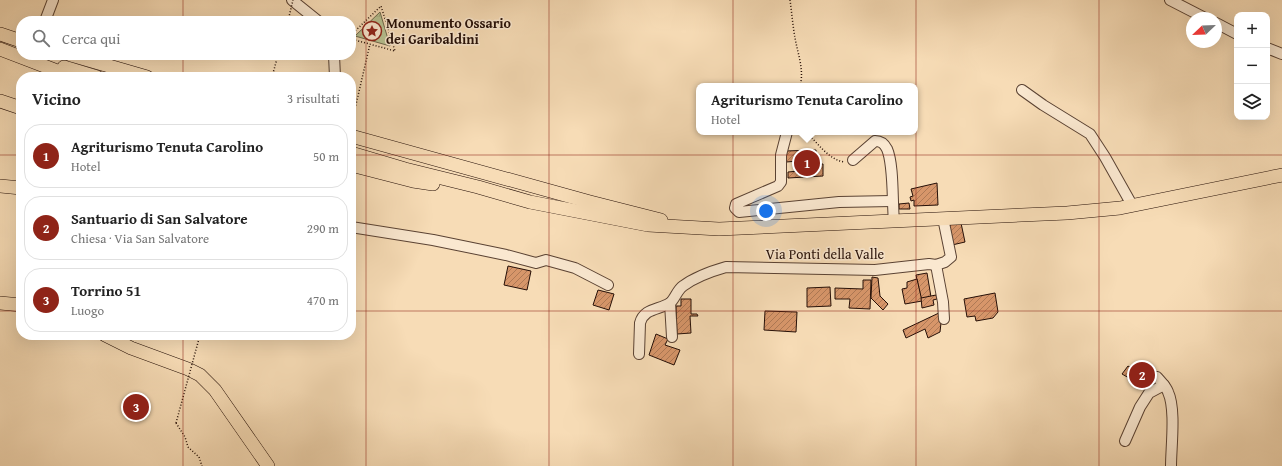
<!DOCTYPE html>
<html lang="it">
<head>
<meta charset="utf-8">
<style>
	body { margin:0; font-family:"Gentium Book Plus",serif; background:#f2f2f2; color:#222 }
	.controls { position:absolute; right:12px; top:12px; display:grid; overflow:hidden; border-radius:8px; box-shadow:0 4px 16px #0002 }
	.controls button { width:36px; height:36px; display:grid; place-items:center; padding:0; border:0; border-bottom:1px solid #e0e0e0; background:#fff; color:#222; font:20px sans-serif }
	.compass { position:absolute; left:1186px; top:12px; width:36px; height:36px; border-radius:50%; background:#fff; box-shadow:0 4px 16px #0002; rotate:247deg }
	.you { position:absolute; left:766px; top:211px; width:14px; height:14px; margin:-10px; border:3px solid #fff; border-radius:50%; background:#1a73e8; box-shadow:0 0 0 6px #1a73e833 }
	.badge { display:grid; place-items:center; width:26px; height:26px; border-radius:50%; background:#8f2418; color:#fff; font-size:13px; font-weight:700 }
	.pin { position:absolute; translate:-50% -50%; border:2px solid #fff; box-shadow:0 1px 4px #0006 }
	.popup { position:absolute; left:696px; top:83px; width:222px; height:52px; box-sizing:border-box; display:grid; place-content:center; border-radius:8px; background:#fff; filter:drop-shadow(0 1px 3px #0005); font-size:13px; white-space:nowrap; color:#767676 }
	.popup b { font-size:15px; color:#222 }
	.popup::after { content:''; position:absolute; left:50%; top:100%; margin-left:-8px; border:8px solid transparent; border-top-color:#fff }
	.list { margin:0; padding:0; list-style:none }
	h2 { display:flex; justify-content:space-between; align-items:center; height:52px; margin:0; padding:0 16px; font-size:17px }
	h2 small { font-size:13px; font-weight:400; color:#767676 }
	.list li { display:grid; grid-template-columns:26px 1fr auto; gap:12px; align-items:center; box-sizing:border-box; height:64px; margin:0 8px 8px; padding:0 8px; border:1px solid #e0e0e0; border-radius:16px }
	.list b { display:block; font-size:15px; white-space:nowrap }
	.list p { margin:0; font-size:13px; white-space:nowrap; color:#767676 }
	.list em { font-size:13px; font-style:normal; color:#767676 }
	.icon { flex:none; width:22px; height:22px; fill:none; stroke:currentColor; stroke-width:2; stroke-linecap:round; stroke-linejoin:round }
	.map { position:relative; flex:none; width:1282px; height:466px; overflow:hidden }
	.search { position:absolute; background:#fff; box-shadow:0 4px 16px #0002; left:16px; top:16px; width:340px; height:44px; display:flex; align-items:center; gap:10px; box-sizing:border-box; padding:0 14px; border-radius:16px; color:#767676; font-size:15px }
	.panel { position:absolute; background:#fff; box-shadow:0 4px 16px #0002; left:16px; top:72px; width:340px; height:268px; border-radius:16px }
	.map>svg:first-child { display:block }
</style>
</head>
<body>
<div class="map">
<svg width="1282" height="466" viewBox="0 0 1282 466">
	<defs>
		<pattern id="grass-tufts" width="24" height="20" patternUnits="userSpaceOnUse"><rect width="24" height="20" fill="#b7c292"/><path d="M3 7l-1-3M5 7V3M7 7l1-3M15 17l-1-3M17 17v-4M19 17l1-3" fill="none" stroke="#9da67c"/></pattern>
		<pattern id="building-hatch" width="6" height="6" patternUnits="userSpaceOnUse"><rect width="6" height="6" fill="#d7966a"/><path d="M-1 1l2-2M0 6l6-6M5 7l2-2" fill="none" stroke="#ae7955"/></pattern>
	</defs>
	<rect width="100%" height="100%" fill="#f7dcb6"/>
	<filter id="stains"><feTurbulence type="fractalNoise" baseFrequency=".005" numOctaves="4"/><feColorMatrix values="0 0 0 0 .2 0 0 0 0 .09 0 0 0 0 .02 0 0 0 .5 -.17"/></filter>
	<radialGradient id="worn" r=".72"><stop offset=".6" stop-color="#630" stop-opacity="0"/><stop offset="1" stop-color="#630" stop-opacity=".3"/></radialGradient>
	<!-- grass -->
	<path fill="url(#grass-tufts)" stroke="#6e684c" d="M 380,12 L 390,46 L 355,36 Z"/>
	<!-- building -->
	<g fill="url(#building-hatch)" stroke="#250f07">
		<path d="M 816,150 L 816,164 L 823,164 L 823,176 L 788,178 L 788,172 L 799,171 L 799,161 L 786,162 L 785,151 Z"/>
		<path d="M 937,183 L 938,205 L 914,206 L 914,200 L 911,201 L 910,197 L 913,196 L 911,189 Z"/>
		<path d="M 909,203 L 910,209 L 899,209 L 899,204 Z"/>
		<path d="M 961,223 L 965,242 L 952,245 L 949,224 Z"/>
		<path d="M 508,266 L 531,271 L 527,290 L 504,285 Z"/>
		<path d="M 927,273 L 931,297 L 921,299 L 916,275 Z"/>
		<path d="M 872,277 L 878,278 L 880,296 L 888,304 L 883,310 L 871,298 Z"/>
		<path d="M 917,279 L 922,301 L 905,304 L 902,289 L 907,288 L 907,282 Z"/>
		<path d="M 863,280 L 871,280 L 870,309 L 849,308 L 850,299 L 835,299 L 835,288 L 863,289 Z"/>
		<path d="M 830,287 L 831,306 L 807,307 L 807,288 Z"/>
		<path d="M 598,290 L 614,294 L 609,310 L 593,305 Z"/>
		<path d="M 995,293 L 998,312 L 993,318 L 976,321 L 975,316 L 967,317 L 964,299 Z"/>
		<path d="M 936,295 L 937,299 L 933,300 L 934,305 L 922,308 L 921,298 Z"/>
		<path d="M 681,299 L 691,299 L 691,314 L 697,314 L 698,316 L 690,316 L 691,333 L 677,334 L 676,306 L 681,306 Z"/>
		<path d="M 765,311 L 797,312 L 796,332 L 764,330 Z"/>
		<path d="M 941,312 L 941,323 L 940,332 L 928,338 L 925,329 L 906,338 L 903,330 Z"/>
		<path d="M 656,334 L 668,339 L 665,345 L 680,350 L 674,365 L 649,355 Z"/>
		<path d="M 1135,363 L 1153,376 L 1147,384 L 1132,374 L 1129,378 L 1122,374 L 1128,366 L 1131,368 Z"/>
		<path d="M 134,404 L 138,405 L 137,410 L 133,409 Z"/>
	</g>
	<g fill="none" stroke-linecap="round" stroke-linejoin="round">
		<defs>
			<g id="minor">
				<path d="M 292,0 L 318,21"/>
				<path d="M 1170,0 L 1205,18"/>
				<path d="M 45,21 L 53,0"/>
				<path d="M 1216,23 L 1237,34"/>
				<path d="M 1267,48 L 1282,54"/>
				<path d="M 334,55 L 335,77"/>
				<path d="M 1022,90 L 1043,105 L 1090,134 L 1105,157 L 1132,205"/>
				<path d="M 787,132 L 781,155 L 781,182 L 778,186 L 736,204 L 735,208 L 739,212 L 839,202 L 892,201"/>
				<path d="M 853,160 L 875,141 C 881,141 884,143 887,149 C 894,165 892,202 894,221"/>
				<path d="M 351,227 L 433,240 L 506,255 L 536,263 L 546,260 L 575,268 L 608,285"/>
				<path d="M 936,265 L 943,302 L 944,319"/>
				<path d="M 670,303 L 672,337"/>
				<path d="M 639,354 L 640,323 C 644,308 659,310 670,303 C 675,299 677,290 683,286 C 695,277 712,271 726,267 L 875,270 L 929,264 L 936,265 L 945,262 L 951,257 L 943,218"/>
				<path d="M 1157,377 C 1161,382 1166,386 1168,392 C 1176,409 1171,447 1171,466"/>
				<path d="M 1125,441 L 1140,407 L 1149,393 L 1164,385"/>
			</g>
			<g id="major">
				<path d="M 0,34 L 21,41"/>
				<path d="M 0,49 L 73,77"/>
				<path d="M 71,55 L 147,77"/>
				<path d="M 64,67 L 97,77"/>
				<path d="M 0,101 L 21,108"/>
				<path d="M 351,136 L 590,202 L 661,220"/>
				<path d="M 351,153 L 405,169 L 478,187 L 530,202 L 648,225 L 719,229 L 1067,213 L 1120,208 L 1282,175"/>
				<path d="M 351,165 L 413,181 L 433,184"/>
				<path d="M 0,186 L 21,188"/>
				<path d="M 0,303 L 21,305"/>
				<path d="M 105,335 L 131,348 L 188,369 L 200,375 L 215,390 L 268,466"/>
			</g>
		</defs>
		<!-- minor casing -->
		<use href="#minor" stroke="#5a4233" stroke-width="12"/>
		<!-- major casing -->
		<use href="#major" stroke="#250f07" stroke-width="14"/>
		<!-- path -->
		<g stroke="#250f07" stroke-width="1.5" stroke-dasharray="1 2" stroke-linecap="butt">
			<path d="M 790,0 C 792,14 793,29 796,43 C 799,57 804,72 800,86"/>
			<path d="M 351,35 L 381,6 L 395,51 L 351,39"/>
			<path d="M 272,77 L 278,55"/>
			<path d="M 351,126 L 370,44"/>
			<path d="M 805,132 C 818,142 827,159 844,162"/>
			<path d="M 176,423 L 185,437 L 188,447 L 199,457 L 202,466"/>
		</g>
		<!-- minor -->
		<use href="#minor" stroke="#fae8d0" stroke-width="10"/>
		<!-- major -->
		<use href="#major" stroke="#f7dcb6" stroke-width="13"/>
		<!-- path-bridge -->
		<g stroke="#250f07" stroke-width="1.5" stroke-dasharray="1 2" stroke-linecap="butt">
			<path d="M 288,21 L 293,0"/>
			<path d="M 176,423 L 200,335"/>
		</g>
	</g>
	<!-- grid -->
	<path fill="none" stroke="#8f2418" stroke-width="1" stroke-opacity="0.55" d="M 183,0 L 183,21M 366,0 L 366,466M 549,0 L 549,466M 733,0 L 733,466M 916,0 L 916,466M 1099,0 L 1099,466M 183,55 L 183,77M 0,155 L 21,155M 351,155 L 1282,155M 0,311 L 21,311M 351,311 L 1282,311M 183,335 L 183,466"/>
	<!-- icons -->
	<defs>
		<symbol id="sight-ring" viewBox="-11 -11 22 22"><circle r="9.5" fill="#fae8d0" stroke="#8f2418" stroke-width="1.5"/><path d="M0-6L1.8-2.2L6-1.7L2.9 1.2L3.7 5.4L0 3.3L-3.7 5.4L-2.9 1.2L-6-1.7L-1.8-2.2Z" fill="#8f2418"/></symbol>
	</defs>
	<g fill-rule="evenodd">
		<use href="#sight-ring" x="361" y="20" width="22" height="22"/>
	</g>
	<g text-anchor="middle" stroke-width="3" stroke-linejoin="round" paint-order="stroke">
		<!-- poi labels -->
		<g font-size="14" font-weight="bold" fill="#250f07" stroke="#fae8d0" text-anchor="start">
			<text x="386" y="28">Monumento Ossario<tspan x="386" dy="16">dei Garibaldini</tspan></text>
		</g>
		<!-- street labels -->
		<g font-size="14" fill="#250f07" stroke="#fae8d0">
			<text x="825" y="259">Via Ponti della Valle</text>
		</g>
	</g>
	<rect width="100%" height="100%" filter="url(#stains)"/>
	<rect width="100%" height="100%" fill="url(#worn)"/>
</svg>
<div class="controls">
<button>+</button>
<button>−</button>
<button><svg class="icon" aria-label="layers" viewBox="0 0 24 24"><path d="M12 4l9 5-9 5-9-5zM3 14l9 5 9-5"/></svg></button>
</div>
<svg class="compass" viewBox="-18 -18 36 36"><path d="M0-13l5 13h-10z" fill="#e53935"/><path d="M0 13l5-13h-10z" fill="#767676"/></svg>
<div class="you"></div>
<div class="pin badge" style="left:807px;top:163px">1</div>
<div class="popup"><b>Agriturismo Tenuta Carolino</b>Hotel</div>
<div class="pin badge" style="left:1142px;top:375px">2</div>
<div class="pin badge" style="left:136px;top:407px">3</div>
<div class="search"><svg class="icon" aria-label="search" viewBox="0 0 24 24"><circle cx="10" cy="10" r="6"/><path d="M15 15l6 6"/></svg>Cerca qui</div>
<section class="panel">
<h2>Vicino<small>3 risultati</small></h2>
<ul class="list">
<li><span class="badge">1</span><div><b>Agriturismo Tenuta Carolino</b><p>Hotel</p></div><em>50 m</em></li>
<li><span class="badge">2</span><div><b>Santuario di San Salvatore</b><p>Chiesa · Via San Salvatore</p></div><em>290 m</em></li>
<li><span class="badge">3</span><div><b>Torrino 51</b><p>Luogo</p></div><em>470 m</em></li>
</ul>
</section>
</div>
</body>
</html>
